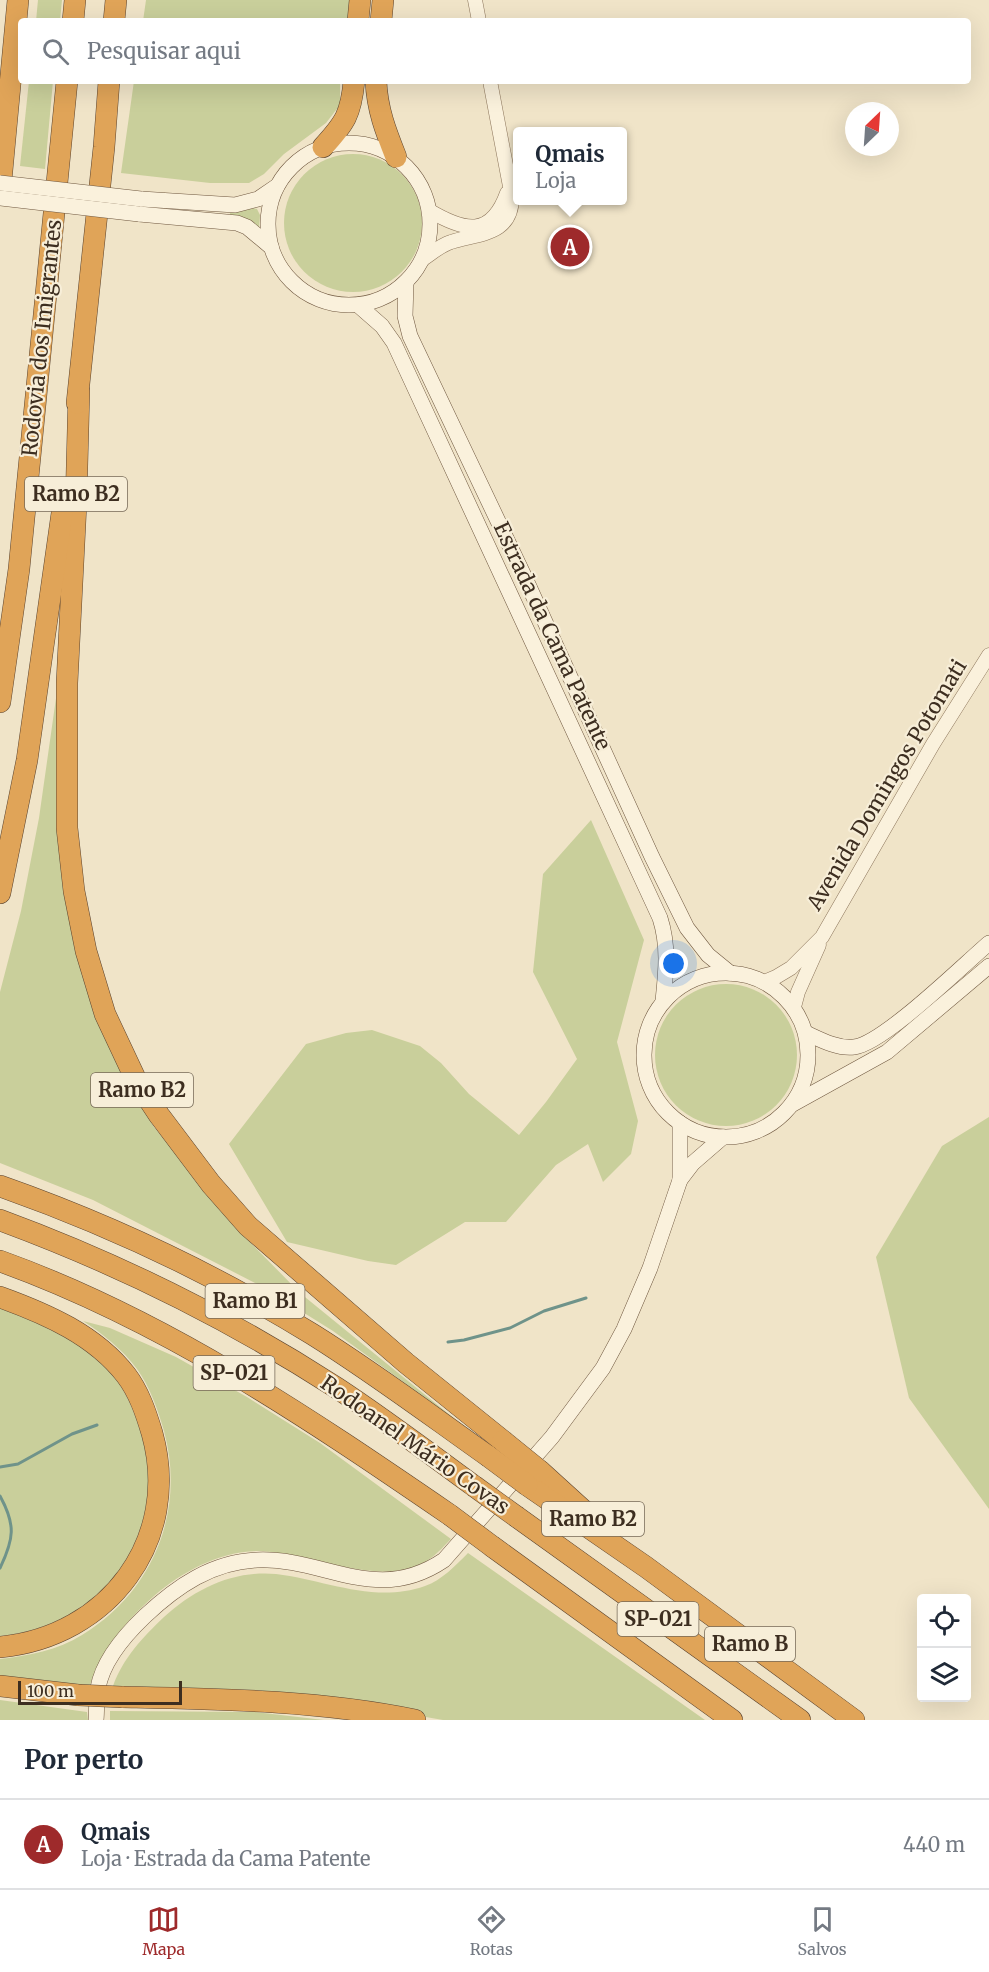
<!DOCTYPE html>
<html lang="pt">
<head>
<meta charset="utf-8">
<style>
	body { margin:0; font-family:Merriweather,serif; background:#f6f6f7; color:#1f2937 }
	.controls { position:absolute; right:18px; bottom:18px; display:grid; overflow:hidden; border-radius:6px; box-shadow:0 6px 24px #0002 }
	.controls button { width:54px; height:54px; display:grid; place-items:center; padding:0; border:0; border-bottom:2px solid #e0e1e3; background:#fff; color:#1f2937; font:30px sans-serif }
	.compass { position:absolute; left:845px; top:102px; width:54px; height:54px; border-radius:50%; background:#fff; box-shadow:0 6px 24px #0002; rotate:25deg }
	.scale { position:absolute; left:18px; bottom:15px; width:164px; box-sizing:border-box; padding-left:6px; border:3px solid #3d2e20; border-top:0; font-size:16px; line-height:21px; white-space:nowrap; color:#3d2e20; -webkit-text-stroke:4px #f7eed8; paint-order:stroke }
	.you { position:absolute; left:674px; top:964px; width:21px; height:21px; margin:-15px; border:4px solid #fff; border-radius:50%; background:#1a73e8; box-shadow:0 0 0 9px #1a73e833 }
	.badge { display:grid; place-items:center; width:39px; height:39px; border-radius:50%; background:#9e2a2b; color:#fff; font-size:20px; font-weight:700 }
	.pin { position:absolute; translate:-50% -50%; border:3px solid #fff; box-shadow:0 2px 6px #0006 }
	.popup { position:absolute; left:513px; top:127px; width:114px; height:78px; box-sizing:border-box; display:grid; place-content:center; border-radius:6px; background:#fff; filter:drop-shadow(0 2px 4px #0005); font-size:20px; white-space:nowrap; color:#747a83 }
	.popup b { font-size:22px; color:#1f2937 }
	.popup::after { content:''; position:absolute; left:50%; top:100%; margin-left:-12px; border:12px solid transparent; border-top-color:#fff }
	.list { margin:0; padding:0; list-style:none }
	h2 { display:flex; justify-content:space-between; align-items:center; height:78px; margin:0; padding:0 24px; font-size:26px }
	h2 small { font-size:20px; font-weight:400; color:#747a83 }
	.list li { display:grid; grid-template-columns:39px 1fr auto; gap:18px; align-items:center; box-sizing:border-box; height:90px; padding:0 24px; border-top:2px solid #e0e1e3 }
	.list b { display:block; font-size:22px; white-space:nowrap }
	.list p { margin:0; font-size:20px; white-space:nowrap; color:#747a83 }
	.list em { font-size:20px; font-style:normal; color:#747a83 }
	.icon { flex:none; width:33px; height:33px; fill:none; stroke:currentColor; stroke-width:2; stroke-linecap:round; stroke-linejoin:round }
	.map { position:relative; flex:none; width:989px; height:1720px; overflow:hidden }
	.search { position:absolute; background:#fff; box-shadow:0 6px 24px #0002; left:18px; right:18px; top:18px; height:66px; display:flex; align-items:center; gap:15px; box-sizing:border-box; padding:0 21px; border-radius:6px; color:#747a83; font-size:22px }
	.sheet { height:168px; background:#fff }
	nav { display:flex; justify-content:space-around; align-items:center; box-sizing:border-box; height:84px; border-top:2px solid #e0e1e3; background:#fff; font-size:16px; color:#747a83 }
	nav a { display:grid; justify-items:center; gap:3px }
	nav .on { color:#9e2a2b }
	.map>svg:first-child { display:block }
</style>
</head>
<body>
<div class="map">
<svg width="989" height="1720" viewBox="0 0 989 1720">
	<rect width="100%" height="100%" fill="#f0e4c8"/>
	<!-- green -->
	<g fill="#c9cf9b">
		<path d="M 38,0 L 62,0 L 60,21 L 36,21 Z"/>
		<path d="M 146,0 L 353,0 L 349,21 L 143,21 Z"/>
		<path d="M 29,81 L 53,81 L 45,169 L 20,166 Z"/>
		<path d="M 134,81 L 340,81 L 340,105 L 326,123 L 284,154 L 264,174 L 249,183 L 210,183 L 121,173 Z"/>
		<circle cx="353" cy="223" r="69"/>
		<path d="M 253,208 L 257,209 L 260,215 L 259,230 L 230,216 L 230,213 Z"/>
		<path d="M 62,656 L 60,783 L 121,1071 L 154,1127 L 246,1238 L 300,1293 L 456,1420 L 333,1331 L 261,1286 L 93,1200 L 0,1163 L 0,992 L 21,911 L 39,818 Z"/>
		<path d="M 591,820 L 644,940 L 617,1042 L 638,1121 L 631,1154 L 603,1182 L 588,1144 L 556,1165 L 506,1222 L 465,1222 L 396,1265 L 368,1261 L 287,1242 L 229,1144 L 306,1044 L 346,1033 L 372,1030 L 420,1046 L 441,1063 L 469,1094 L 519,1135 L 546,1102 L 577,1059 L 533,972 L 543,874 Z"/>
		<circle cx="726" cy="1055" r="71"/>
		<path d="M 989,1117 L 989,1509 L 909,1398 L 876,1257 L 942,1146 Z"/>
		<path d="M 0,1308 C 44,1325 89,1344 118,1382 C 129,1398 136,1417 142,1436 C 170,1535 101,1627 0,1636 Z"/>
		<path d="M 83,1321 L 110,1328 L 176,1357 L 247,1397 L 320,1443 L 451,1539 C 445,1545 438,1553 431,1558 C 384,1592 309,1551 257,1551 C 218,1552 182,1572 154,1596 C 124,1622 102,1651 89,1688 L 0,1679 L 0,1659 C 28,1656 58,1650 82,1635 C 153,1592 186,1511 164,1431 C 158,1410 150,1387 137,1369 C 123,1350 103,1334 83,1321 Z"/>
		<path d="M 468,1553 L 705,1720 L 443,1720 L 305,1696 L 255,1690 L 113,1686 C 123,1658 143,1637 164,1617 C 195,1589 233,1570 276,1574 C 326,1580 374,1604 425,1586 C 442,1580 455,1566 468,1553 Z"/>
		<path d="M 0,1700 L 87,1712 L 88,1720 L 0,1720 Z"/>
		<path d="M 110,1711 L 255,1712 L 324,1720 L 110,1720 Z"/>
	</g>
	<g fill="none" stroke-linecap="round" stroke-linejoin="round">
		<!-- stream -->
		<g stroke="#6f938a" stroke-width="3">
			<path d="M 448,1342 L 464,1340 L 510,1328 L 544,1311 L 586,1298"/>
			<path d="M 0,1467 L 18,1464 L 72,1434 L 97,1425"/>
			<path d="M 0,1496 C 16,1525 14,1539 0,1568"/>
		</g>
		<defs>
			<g id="tertiary">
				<path d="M 475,0 L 479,21"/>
				<path d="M 430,211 C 464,231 491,238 507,193"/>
				<path d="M 423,259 C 432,253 441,245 451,242 C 478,233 512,236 512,197 L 490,81"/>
				<path d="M 764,982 L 776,977 L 791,968 L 822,937 L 933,744 L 989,655"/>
				<path d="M 794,1007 L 798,992 L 819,945"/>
			</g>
			<g id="secondary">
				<circle cx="349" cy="224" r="81"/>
				<path d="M 141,199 L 235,205 L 258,199 L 277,186"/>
				<path d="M 139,214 L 237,223 L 247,227 L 271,247"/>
				<path d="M 406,282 L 405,316 L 410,336 L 526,580 L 652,857 L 687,928 L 708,955 L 730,973"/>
				<path d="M 358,305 L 382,326 L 394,343 L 660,918 C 669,946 666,972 663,1001"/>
				<circle cx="726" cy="1055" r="82"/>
				<path d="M 806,1033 C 821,1040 838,1049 854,1047 C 883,1044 963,965 989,943"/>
				<path d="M 793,1104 L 887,1052 L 989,966"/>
				<path d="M 680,1123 L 680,1180"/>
				<path d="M 96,1720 C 97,1710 96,1698 98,1688 C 103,1660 125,1635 145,1616 C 177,1586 212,1562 257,1560 C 325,1557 376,1606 444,1560 L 552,1437 L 603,1368 L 624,1329 L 650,1268 L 680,1180 L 693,1163 L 723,1137"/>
			</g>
			<g id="motorway">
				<path d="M 73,21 L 75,0"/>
				<path d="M 114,21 L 116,0"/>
				<path d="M 358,21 L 360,0"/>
				<path d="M 381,21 L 383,0"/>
				<path d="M 376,81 C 377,109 386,132 396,157"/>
				<path d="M 323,147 C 345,123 351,114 354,81"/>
				<path d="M 0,192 L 18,0"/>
				<path d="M 79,391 L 76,504 L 67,683 L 67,828 L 74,891 L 86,951 L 105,1014 L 136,1080 L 159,1115 L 211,1184 L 248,1226 L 406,1363 L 503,1441"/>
				<path d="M 77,403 L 104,147 L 109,81"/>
				<path d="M 0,702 L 19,569 L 67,81"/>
				<path d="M 0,893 L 27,760 L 63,506"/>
				<path d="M 0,1186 C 108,1224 214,1274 312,1334 C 373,1372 430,1415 488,1456"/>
				<path d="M 0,1220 C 117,1263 233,1321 337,1388 C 384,1419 429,1453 474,1486"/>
				<path d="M 0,1261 C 164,1320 307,1417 450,1515"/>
				<path d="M 0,1297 C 47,1314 95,1335 126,1375 C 139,1392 146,1413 152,1433 C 182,1540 108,1637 0,1647"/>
				<path d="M 540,1471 L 584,1511"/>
				<path d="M 527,1485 L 646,1567 L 854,1720"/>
				<path d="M 517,1517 L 800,1720"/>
				<path d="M 493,1547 L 732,1720"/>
				<path d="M 0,1686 L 78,1695"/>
				<path d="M 122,1697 C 220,1699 318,1700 415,1720"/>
			</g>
		</defs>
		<!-- tertiary casing -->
		<use href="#tertiary" stroke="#8d765c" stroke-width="15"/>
		<!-- secondary casing -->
		<use href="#secondary" stroke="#6f573f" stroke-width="16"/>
		<!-- motorway casing -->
		<use href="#motorway" stroke="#5b4430" stroke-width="22"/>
		<!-- tertiary -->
		<use href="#tertiary" stroke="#faf1dc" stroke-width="14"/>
		<!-- secondary -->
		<use href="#secondary" stroke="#faf1dc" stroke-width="15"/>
		<!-- motorway -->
		<use href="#motorway" stroke="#e0a458" stroke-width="21"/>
		<defs>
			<g id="secondary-bridge">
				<path d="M 0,183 L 141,199"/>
				<path d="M 0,198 L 139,214"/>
			</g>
			<g id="motorway-bridge">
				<path d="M 503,1441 L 540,1471"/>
				<path d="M 488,1456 L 527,1485"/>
				<path d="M 474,1486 L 517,1517"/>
				<path d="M 450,1515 L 493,1547"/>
				<path d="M 78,1695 L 122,1697"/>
			</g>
		</defs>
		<!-- secondary-bridge casing -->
		<use href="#secondary-bridge" stroke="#6f573f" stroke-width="16" stroke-linecap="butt"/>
		<!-- motorway-bridge casing -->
		<use href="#motorway-bridge" stroke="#5b4430" stroke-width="22" stroke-linecap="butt"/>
		<!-- secondary-bridge -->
		<use href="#secondary-bridge" stroke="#faf1dc" stroke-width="15"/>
		<!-- motorway-bridge -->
		<use href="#motorway-bridge" stroke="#e0a458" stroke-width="21"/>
	</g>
	<g text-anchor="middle" stroke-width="4.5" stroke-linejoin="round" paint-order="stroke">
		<!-- shield labels -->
		<g fill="#f7eed8" stroke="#756857" stroke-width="1.5">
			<rect x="25" y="477" width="102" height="34" rx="4.5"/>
			<rect x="91" y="1073" width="102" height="34" rx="4.5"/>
			<rect x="205.5" y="1284" width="99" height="34" rx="4.5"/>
			<rect x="193.5" y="1356" width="81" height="34" rx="4.5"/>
			<rect x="542" y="1502" width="102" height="34" rx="4.5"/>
			<rect x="617.5" y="1602" width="81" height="34" rx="4.5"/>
			<rect x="705" y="1627" width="90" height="34" rx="4.5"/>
		</g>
		<g font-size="20" font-weight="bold" fill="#3d2e20">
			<text x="76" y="501">Ramo B2</text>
			<text x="142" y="1097">Ramo B2</text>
			<text x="255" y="1308">Ramo B1</text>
			<text x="234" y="1380">SP-021</text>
			<text x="593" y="1526">Ramo B2</text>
			<text x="658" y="1626">SP-021</text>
			<text x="750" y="1651">Ramo B</text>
		</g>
		<!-- street labels -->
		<g font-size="21" fill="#3d2e20" stroke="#f7eed8">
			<text transform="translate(42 338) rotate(-84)" y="7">Rodovia dos Imigrantes</text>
			<text transform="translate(552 636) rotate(65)" y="7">Estrada da Cama Patente</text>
			<text transform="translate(887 785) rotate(-59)" y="7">Avenida Domingos Potomati</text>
			<text transform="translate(415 1445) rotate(35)" y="7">Rodoanel Mário Covas</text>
		</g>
	</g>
</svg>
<div class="controls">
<button><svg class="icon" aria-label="locate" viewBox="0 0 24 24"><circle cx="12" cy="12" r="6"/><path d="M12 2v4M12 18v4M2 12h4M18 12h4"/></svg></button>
<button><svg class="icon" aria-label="layers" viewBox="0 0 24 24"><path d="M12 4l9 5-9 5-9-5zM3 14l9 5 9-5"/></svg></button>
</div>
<svg class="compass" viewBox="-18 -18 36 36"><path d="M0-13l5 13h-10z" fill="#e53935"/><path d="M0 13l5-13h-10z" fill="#747a83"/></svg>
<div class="scale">100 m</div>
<div class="you"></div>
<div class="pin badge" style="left:570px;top:247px">A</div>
<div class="popup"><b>Qmais</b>Loja</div>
<div class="search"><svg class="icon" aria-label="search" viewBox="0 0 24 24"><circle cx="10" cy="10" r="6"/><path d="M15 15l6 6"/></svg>Pesquisar aqui</div>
</div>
<section class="sheet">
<h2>Por perto<small></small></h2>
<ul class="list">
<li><span class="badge">A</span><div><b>Qmais</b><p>Loja · Estrada da Cama Patente</p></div><em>440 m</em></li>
</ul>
</section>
<nav>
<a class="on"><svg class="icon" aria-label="map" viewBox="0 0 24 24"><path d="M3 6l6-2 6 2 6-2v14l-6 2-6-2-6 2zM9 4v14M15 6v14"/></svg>Mapa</a>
<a><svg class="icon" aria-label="directions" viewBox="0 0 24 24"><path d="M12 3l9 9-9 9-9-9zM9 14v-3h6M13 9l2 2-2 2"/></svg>Rotas</a>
<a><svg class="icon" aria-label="saved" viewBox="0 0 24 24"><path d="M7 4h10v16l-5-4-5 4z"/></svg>Salvos</a>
</nav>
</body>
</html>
